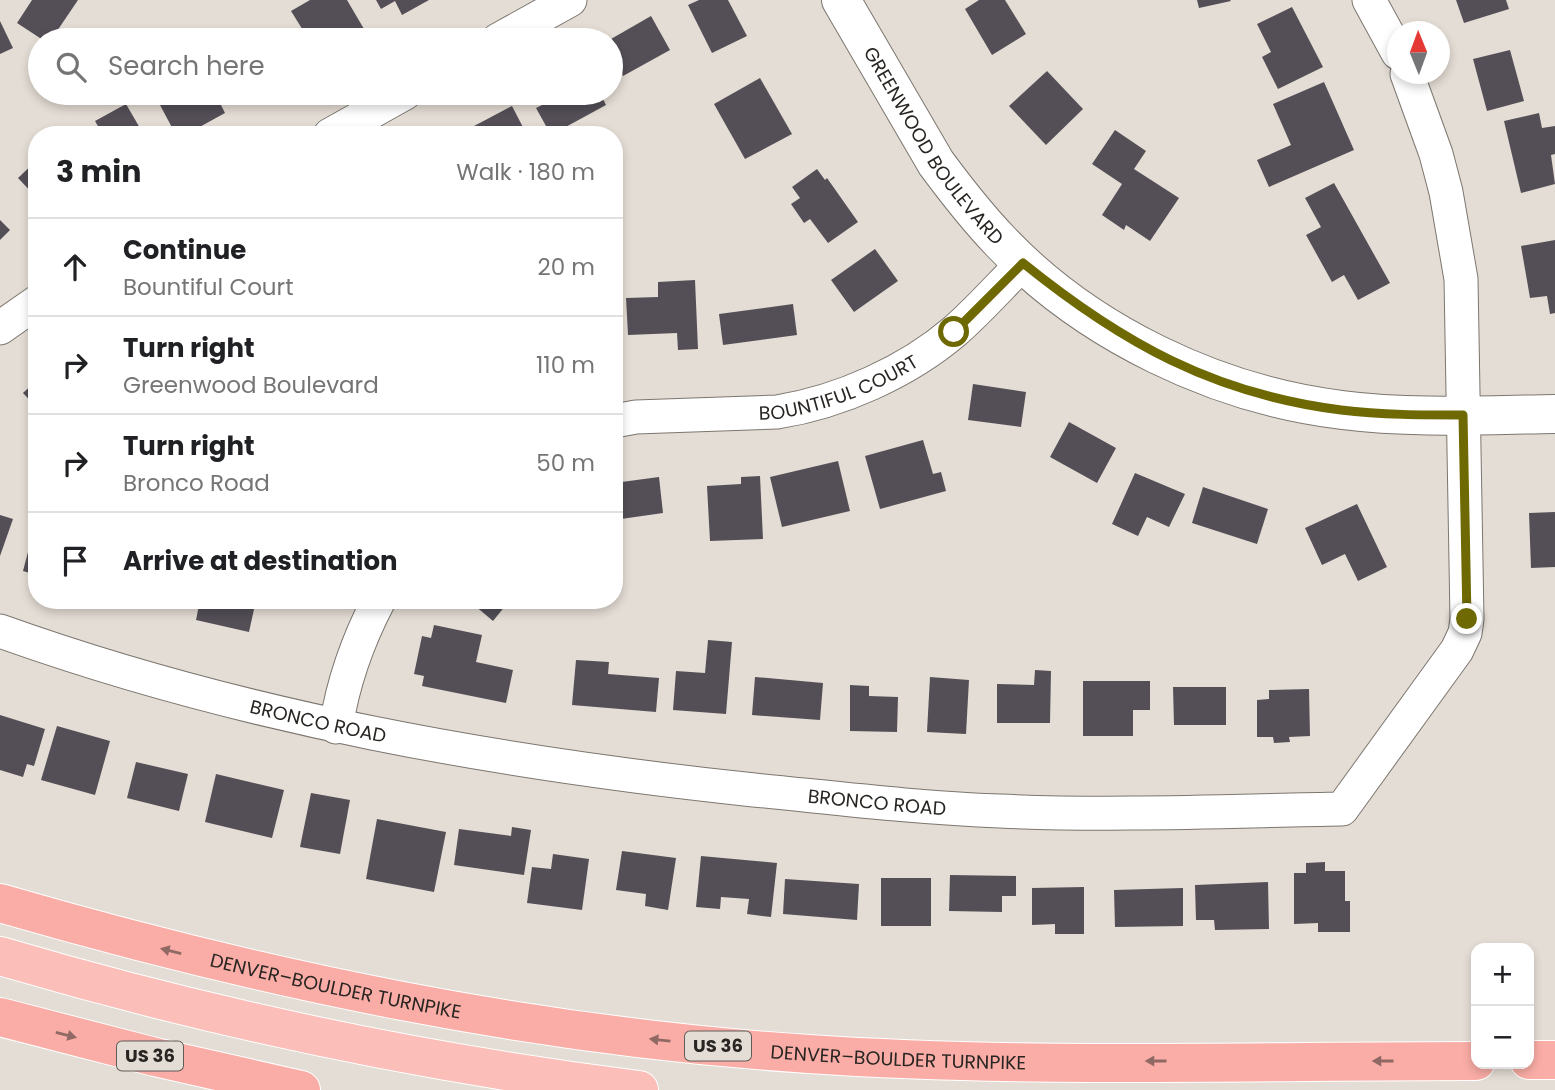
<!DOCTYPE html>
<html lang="en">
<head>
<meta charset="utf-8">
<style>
	body { margin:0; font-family:Poppins,sans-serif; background:#f2f2f2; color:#202124 }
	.controls { position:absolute; right:21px; bottom:21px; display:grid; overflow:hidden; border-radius:14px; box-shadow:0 4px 10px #0003 }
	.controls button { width:63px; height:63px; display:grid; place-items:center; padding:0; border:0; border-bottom:2px solid #e0e0e0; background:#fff; color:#202124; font:35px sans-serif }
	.compass { position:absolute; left:1387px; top:21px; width:63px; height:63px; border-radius:50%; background:#fff; box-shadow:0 4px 10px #0003; rotate:359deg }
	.stop { position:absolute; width:21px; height:21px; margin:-16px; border:5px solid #6e6902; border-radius:50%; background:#fff }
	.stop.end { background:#6e6902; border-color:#fff; box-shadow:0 2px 7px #0008 }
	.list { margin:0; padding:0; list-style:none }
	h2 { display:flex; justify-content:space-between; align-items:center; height:91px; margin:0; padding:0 28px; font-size:30px }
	h2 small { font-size:23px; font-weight:400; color:#757577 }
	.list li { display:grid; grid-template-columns:46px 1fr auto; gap:21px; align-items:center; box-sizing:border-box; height:98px; padding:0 28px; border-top:2px solid #e0e0e0 }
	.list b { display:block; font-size:26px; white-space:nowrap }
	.list p { margin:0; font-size:23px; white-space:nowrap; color:#757577 }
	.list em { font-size:23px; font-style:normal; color:#757577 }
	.icon { flex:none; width:38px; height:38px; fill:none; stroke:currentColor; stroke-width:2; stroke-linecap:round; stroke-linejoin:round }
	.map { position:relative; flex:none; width:1555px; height:1090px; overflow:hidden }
	.search { position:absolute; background:#fff; box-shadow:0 4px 10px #0003; left:28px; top:28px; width:595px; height:77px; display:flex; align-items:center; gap:18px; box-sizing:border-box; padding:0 24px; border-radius:38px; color:#757577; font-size:26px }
	.panel { position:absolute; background:#fff; box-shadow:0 4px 10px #0003; left:28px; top:126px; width:595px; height:483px; border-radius:28px }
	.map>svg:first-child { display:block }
</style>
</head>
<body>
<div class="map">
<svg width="1555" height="1090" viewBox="0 0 1555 1090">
	<rect width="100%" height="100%" fill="#e4ddd5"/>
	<!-- building -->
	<g fill="#544f57">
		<path d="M 32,0 L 78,0 L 51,40 L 43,40 L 17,23 Z"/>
		<path d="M 310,0 L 347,0 L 364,29 L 345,40 L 309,40 L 291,11 Z"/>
		<path d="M 376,0 L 429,0 L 402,15 L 395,1 L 381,9 Z"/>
		<path d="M 699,0 L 728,0 L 747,36 L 712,53 L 688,5 Z"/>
		<path d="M 979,0 L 1005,0 L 1026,34 L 992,55 L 965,9 Z"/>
		<path d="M 1197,0 L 1230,0 L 1231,1 L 1199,8 Z"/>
		<path d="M 1456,0 L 1506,0 L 1509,9 L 1464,23 Z"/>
		<path d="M 1292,7 L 1323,67 L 1278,89 L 1262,57 L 1271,52 L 1257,24 Z"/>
		<path d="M 651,16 L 670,50 L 623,76 L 611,53 L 611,39 Z"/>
		<path d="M 0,21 L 13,48 L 0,54 Z"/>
		<path d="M 1510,50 L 1524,101 L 1487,111 L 1473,59 Z"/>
		<path d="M 1047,71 L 1083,109 L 1046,145 L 1009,106 Z"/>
		<path d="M 760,78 L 792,134 L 745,159 L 714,104 Z"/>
		<path d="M 1324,82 L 1354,150 L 1269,187 L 1257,160 L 1291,145 L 1273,104 Z"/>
		<path d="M 183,93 L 228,93 L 230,97 L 220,103 L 225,113 L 185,135 L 176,135 L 160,105 Z"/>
		<path d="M 245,93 L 270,93 L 250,103 Z"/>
		<path d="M 535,93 L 600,93 L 606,105 L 551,135 L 536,108 L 542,105 Z"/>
		<path d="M 126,104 L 144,135 L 103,135 L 95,121 Z"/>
		<path d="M 512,106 L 527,135 L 457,135 Z"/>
		<path d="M 1539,113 L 1542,128 L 1555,126 L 1555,154 L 1551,155 L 1555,184 L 1521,193 L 1504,121 Z"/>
		<path d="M 1115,130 L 1146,151 L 1134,169 L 1179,198 L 1150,241 L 1126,225 L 1124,230 L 1102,215 L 1122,184 L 1092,164 Z"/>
		<path d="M 37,160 L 37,198 L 18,178 Z"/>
		<path d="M 817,169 L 825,180 L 827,178 L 858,222 L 828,243 L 810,219 L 804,223 L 791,204 L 800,198 L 792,187 Z"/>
		<path d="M 1334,183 L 1390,283 L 1358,300 L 1344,275 L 1332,282 L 1306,235 L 1321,227 L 1305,198 Z"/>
		<path d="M 0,220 L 10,230 L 0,240 Z"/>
		<path d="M 1555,240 L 1555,313 L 1550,314 L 1547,296 L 1530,298 L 1521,246 Z"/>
		<path d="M 875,249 L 898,281 L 854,312 L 831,280 Z"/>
		<path d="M 695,280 L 698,349 L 678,350 L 677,333 L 628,335 L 626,298 L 658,297 L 658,282 Z"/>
		<path d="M 793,304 L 797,335 L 723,345 L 719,314 Z"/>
		<path d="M 37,380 L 37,408 L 23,393 Z"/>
		<path d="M 973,384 L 1026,392 L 1021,427 L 968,420 Z"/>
		<path d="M 1069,422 L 1116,448 L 1097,483 L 1050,457 Z"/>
		<path d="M 923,440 L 933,474 L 941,472 L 946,491 L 880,509 L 865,456 Z"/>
		<path d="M 838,461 L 850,511 L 782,527 L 770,477 Z"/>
		<path d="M 1135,473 L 1185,494 L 1169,527 L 1147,517 L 1138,536 L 1112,524 Z"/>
		<path d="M 760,476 L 763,539 L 710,541 L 707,486 L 741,484 L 741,477 Z"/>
		<path d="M 659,477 L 663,513 L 614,520 L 614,483 Z"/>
		<path d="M 1203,487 L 1268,509 L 1257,544 L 1192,523 Z"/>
		<path d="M 1357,504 L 1387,567 L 1358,581 L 1345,554 L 1322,565 L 1305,528 Z"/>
		<path d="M 1555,512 L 1555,567 L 1531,568 L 1529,513 Z"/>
		<path d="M 0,515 L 13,519 L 0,556 Z"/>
		<path d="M 33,533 L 37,534 L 37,575 L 23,571 Z"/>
		<path d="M 200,600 L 256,600 L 249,632 L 196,620 Z"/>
		<path d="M 468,600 L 510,600 L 493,621 Z"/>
		<path d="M 434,625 L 482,635 L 476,662 L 513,670 L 506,703 L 422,686 L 424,676 L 414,674 L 422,636 L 431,638 Z"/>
		<path d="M 708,640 L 732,642 L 726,714 L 673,710 L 676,671 L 705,673 Z"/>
		<path d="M 576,660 L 609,662 L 608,674 L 659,678 L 656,712 L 572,705 Z"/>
		<path d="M 1035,670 L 1051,671 L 1050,723 L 997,723 L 997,684 L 1034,685 Z"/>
		<path d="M 755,677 L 823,683 L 820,720 L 752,715 Z"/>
		<path d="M 930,677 L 969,680 L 966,734 L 927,732 Z"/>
		<path d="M 1083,681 L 1150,681 L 1150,710 L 1133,710 L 1133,736 L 1083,736 Z"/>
		<path d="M 850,685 L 869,686 L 869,696 L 898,697 L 897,732 L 850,731 Z"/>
		<path d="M 1173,687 L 1226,687 L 1226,725 L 1174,725 Z"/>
		<path d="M 1309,689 L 1310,736 L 1289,737 L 1290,742 L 1274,743 L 1273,737 L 1257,737 L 1257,700 L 1269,699 L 1269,690 Z"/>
		<path d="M 0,715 L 45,729 L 34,766 L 27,764 L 23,777 L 0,770 Z"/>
		<path d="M 57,726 L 110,741 L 95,795 L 41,780 Z"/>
		<path d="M 136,762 L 188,774 L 179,811 L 127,798 Z"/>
		<path d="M 216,774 L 284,790 L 272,838 L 205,822 Z"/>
		<path d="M 311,793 L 350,800 L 340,854 L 300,847 Z"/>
		<path d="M 377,819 L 446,832 L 434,892 L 366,879 Z"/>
		<path d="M 512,827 L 531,830 L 524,875 L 454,865 L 459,829 L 511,836 Z"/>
		<path d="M 622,851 L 676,858 L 668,910 L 645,906 L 646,894 L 616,890 Z"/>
		<path d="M 553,854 L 589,859 L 582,910 L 527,903 L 532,867 L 551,869 Z"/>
		<path d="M 701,856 L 777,863 L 771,917 L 747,914 L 749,899 L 721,897 L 720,909 L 696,907 Z"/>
		<path d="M 1325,862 L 1325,871 L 1345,871 L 1345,901 L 1350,901 L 1350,932 L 1318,932 L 1318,923 L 1294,924 L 1294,873 L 1306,873 L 1306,863 Z"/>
		<path d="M 950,875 L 1016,876 L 1016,896 L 1002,896 L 1002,912 L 949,911 Z"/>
		<rect x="881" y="878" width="50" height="48"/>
		<path d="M 785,879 L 859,884 L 857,920 L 783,914 Z"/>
		<path d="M 1268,882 L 1269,929 L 1215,930 L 1214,920 L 1196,920 L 1195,885 Z"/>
		<path d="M 1084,887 L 1084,934 L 1055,934 L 1055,924 L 1032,925 L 1032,888 Z"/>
		<path d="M 1183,888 L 1183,926 L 1115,927 L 1114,890 Z"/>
	</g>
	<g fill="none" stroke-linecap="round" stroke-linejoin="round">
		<defs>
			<g id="minor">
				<path d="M 1369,0 L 1398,53"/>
				<path d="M 498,40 L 570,0"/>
				<path d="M 330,135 L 405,93"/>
				<path d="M 0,328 L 37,302"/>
				<path id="s1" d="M 614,421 L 636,417 L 777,412 C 840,402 907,372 955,331 C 979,310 1001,285 1023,263"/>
				<path id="s2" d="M 0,631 C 243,718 499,763 754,790 C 836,798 918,808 1000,811 C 1113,816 1228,811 1342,809 L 1457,650 L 1465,633 L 1467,619 L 1461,279 L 1446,192 L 1436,154 L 1407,74"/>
				<path d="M 336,727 C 343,682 358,640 379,600"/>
			</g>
			<g id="tertiary">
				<path id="s3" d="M 841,0 L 936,163 C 956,190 977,217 1000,241 C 1087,333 1217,395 1342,410 C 1412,419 1484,415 1555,414"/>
			</g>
			<path id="trunk" d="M 0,956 C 210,1018 422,1063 639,1090"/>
			<g id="motorway">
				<path id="s4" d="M 0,903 C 265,980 533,1036 809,1054 C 1031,1069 1254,1061 1476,1061"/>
				<path d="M 0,1017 L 155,1057 L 301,1090"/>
				<path d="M 1529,1060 L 1555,1060"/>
			</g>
		</defs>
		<!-- minor casing -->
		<use href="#minor" stroke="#7c766f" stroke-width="35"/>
		<!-- tertiary casing -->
		<use href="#tertiary" stroke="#7c766f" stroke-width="40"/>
		<!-- trunk casing -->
		<use href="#trunk" stroke="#fff" stroke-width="40"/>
		<!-- motorway casing -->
		<use href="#motorway" stroke="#fff" stroke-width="40"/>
		<!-- minor -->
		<use href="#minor" stroke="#fff" stroke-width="33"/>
		<!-- tertiary -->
		<use href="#tertiary" stroke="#fff" stroke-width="38"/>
		<!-- trunk -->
		<use href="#trunk" stroke="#fbbeb8" stroke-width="38"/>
		<!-- motorway -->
		<use href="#motorway" stroke="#faada6" stroke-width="38"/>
	</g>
	<!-- one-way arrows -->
	<defs><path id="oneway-solid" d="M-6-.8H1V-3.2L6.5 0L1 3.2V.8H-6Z" transform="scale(1.75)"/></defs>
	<g fill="#916964">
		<use href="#oneway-solid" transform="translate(171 951) rotate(-166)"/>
		<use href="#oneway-solid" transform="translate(66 1035) rotate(14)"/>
		<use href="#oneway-solid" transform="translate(660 1040) rotate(-174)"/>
		<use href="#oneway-solid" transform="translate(1156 1061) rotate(180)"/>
		<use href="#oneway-solid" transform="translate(1383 1061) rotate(180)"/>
	</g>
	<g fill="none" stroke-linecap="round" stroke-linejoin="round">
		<!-- route -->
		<path stroke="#6e6902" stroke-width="9" d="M 954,332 L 1023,263 C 1122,343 1214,394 1341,410 C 1382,415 1423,415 1463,415 L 1467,619"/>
	</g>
	<g text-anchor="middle" stroke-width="7" stroke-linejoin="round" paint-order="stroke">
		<!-- shield labels -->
		<g fill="#e4ddd5" stroke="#605c58" stroke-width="2">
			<rect x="685" y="1031.5" width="66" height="29" rx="5"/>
			<rect x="117" y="1041.5" width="66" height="29" rx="5"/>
		</g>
		<g font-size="18" font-weight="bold" fill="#282522">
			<text x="718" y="1052">US 36</text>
			<text x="150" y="1062">US 36</text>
		</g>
		<!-- street labels -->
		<g font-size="19" fill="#282522" stroke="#e4ddd5">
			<text dy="7" stroke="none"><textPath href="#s3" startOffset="173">GREENWOOD BOULEVARD</textPath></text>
			<text dy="7" stroke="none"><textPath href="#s1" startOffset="229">BOUNTIFUL COURT</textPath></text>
			<text dy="7" stroke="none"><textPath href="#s2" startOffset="331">BRONCO ROAD</textPath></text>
			<text dy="7" stroke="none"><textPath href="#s2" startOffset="896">BRONCO ROAD</textPath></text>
			<text dy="7" stroke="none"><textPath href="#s4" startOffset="346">DENVER–BOULDER TURNPIKE</textPath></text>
			<text dy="7" stroke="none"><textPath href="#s4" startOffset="914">DENVER–BOULDER TURNPIKE</textPath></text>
		</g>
	</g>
</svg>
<div class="controls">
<button>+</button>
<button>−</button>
</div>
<svg class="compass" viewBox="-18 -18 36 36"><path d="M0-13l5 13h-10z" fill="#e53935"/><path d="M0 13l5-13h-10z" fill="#757577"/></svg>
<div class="stop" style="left:954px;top:332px"></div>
<div class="stop end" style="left:1467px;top:619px"></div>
<div class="search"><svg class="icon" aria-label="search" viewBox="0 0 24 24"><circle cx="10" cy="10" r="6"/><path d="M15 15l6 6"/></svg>Search here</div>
<section class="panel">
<h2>3 min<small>Walk · 180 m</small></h2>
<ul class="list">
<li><svg class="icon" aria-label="ahead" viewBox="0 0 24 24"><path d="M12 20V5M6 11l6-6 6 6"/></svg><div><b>Continue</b><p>Bountiful Court</p></div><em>20 m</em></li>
<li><svg class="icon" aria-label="right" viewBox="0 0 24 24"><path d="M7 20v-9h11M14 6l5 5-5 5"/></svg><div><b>Turn right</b><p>Greenwood Boulevard</p></div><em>110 m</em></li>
<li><svg class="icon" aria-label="right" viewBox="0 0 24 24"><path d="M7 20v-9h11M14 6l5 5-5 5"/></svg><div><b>Turn right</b><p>Bronco Road</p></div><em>50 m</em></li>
<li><svg class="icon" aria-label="arrive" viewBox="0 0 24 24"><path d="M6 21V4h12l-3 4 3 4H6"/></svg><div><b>Arrive at destination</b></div></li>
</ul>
</section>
</div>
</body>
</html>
